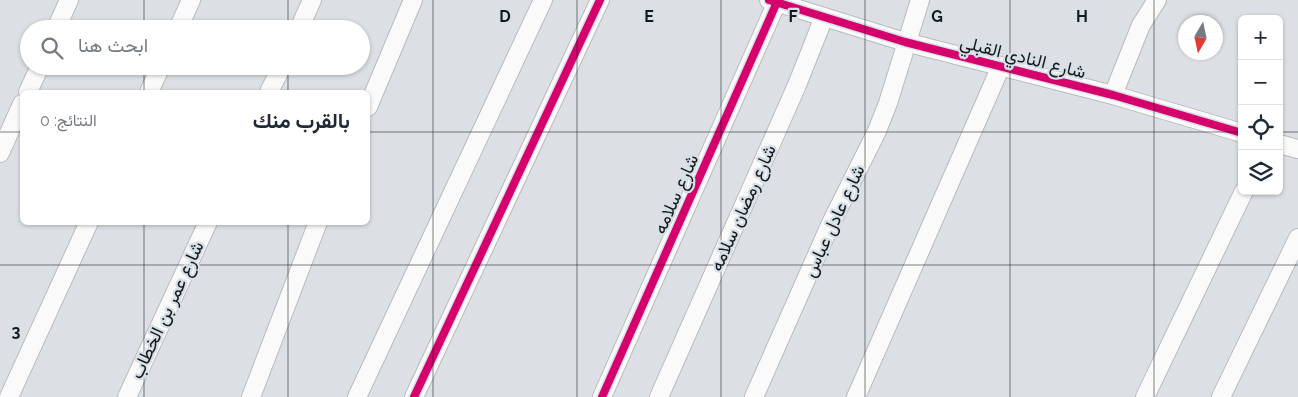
<!DOCTYPE html>
<html lang="ar">
<head>
<meta charset="utf-8">
<style>
	body { margin:0; font-family:Raleway,Vazirmatn,sans-serif; background:#f2f2f3; color:#1f2937; direction:rtl }
	.controls { position:absolute; right:15px; top:15px; display:grid; overflow:hidden; border-radius:8px; box-shadow:0 1px 4px #0004 }
	.controls button { width:45px; height:45px; display:grid; place-items:center; padding:0; border:0; border-bottom:1px solid #e0e1e3; background:#fff; color:#1f2937; font:25px sans-serif }
	.compass { position:absolute; left:1178px; top:15px; width:45px; height:45px; border-radius:50%; background:#fff; box-shadow:0 1px 4px #0004; rotate:189deg }
	.list { margin:0; padding:0; list-style:none }
	h2 { display:flex; justify-content:space-between; align-items:center; height:65px; margin:0; padding:0 20px; font-size:21px }
	h2 small { font-size:16px; font-weight:400; color:#747a83 }
	.icon { flex:none; width:28px; height:28px; fill:none; stroke:currentColor; stroke-width:2; stroke-linecap:round; stroke-linejoin:round }
	.map { position:relative; flex:none; width:1298px; height:397px; overflow:hidden; direction:ltr }
	.search { position:absolute; background:#fff; box-shadow:0 1px 4px #0004; left:20px; top:20px; width:350px; height:55px; display:flex; align-items:center; gap:12px; box-sizing:border-box; padding:0 18px; border-radius:28px; color:#747a83; font-size:19px }
	.panel { position:absolute; background:#fff; box-shadow:0 1px 4px #0004; left:20px; top:90px; width:350px; height:135px; border-radius:8px; direction:rtl }
	.map>svg:first-child { display:block }
</style>
</head>
<body>
<div class="map">
<svg width="1298" height="397" viewBox="0 0 1298 397">
	<rect width="100%" height="100%" fill="#dce0e4"/>
	<g fill="none" stroke-linecap="round" stroke-linejoin="round">
		<defs>
			<g id="minor">
				<path d="M 769,0 L 905,42 L 1113,95 L 1242,133"/>
				<path d="M 56,29 L 69,0"/>
				<path d="M 178,29 L 191,0"/>
				<path d="M 299,29 L 312,0"/>
				<path d="M 28,92 L 40,66"/>
				<path d="M 149,92 L 161,66"/>
				<path d="M 269,92 L 282,66"/>
				<path d="M 1113,95 L 1141,25 L 1157,0"/>
				<path d="M 368,107 L 413,0"/>
				<path d="M 1279,144 L 1298,149"/>
				<path d="M 0,153 L 22,104"/>
				<path d="M 9,397 L 89,222"/>
				<path d="M 127,397 L 208,222"/>
				<path d="M 251,397 L 318,222"/>
				<path d="M 357,397 L 543,0"/>
				<path d="M 414,397 L 600,0"/>
				<path d="M 602,397 L 777,2"/>
				<path d="M 659,397 L 797,85 L 824,17"/>
				<path d="M 754,397 L 831,223 L 877,131 L 888,103 L 920,0"/>
				<path d="M 856,397 L 1001,66"/>
				<path d="M 1145,397 L 1244,191"/>
				<path d="M 1221,397 L 1298,238"/>
			</g>
		</defs>
		<!-- minor casing -->
		<use href="#minor" stroke="#b8bbbe" stroke-width="20"/>
		<!-- minor -->
		<use href="#minor" stroke="#fafafb" stroke-width="18"/>
		<defs>
			<g id="cycleway">
				<path d="M 769,0 L 905,42 L 1113,95 L 1242,133"/>
				<path d="M 414,397 L 600,0"/>
				<path d="M 602,397 L 777,2"/>
			</g>
		</defs>
		<!-- cycleway casing -->
		<use href="#cycleway" stroke="#d8e0e7" stroke-width="11"/>
		<!-- cycleway -->
		<use href="#cycleway" stroke="#d6006c" stroke-width="8"/>
	</g>
	<!-- grid -->
	<path fill="none" stroke="#171a1d" stroke-width="1" stroke-opacity="0.55" d="M 144,0 L 144,29M 288,0 L 288,29M 433,0 L 433,397M 577,0 L 577,397M 721,0 L 721,397M 865,0 L 865,397M 1010,0 L 1010,397M 1154,0 L 1154,397M 144,66 L 144,92M 288,66 L 288,92M 0,132 L 22,132M 368,132 L 1242,132M 1279,132 L 1298,132M 144,222 L 144,397M 288,222 L 288,397M 0,265 L 1298,265"/>
	<g text-anchor="middle" stroke-width="4.5" stroke-linejoin="round" paint-order="stroke">
		<!-- street labels -->
		<g font-size="18" fill="#171a1d" stroke="#d8e0e7">
			<text transform="translate(1023 57) rotate(14)" y="6">شارع النادي القبلي</text>
			<text transform="translate(676 194) rotate(-66)" y="6">شارع سلامه</text>
			<text transform="translate(743 208) rotate(-66)" y="6">شارع رمضان سلامه</text>
			<text transform="translate(834 221) rotate(-65)" y="6">شارع عادل عباس</text>
			<text transform="translate(167 310) rotate(-65)" y="6">شارع عمر بن الخطاب</text>
		</g>
	</g>
	<g font-size="16" text-anchor="middle" font-weight="bold" fill="#171a1d" stroke="#d8e0e7" stroke-width="4.5" stroke-linejoin="round" paint-order="stroke">
		<text x="505" y="22">D</text>
		<text x="649" y="22">E</text>
		<text x="793" y="22">F</text>
		<text x="937" y="22">G</text>
		<text x="1082" y="22">H</text>
		<text x="16" y="337">3</text>
	</g>
</svg>
<div class="controls">
<button>+</button>
<button>−</button>
<button><svg class="icon" aria-label="locate" viewBox="0 0 24 24"><circle cx="12" cy="12" r="6"/><path d="M12 2v4M12 18v4M2 12h4M18 12h4"/></svg></button>
<button><svg class="icon" aria-label="layers" viewBox="0 0 24 24"><path d="M12 4l9 5-9 5-9-5zM3 14l9 5 9-5"/></svg></button>
</div>
<svg class="compass" viewBox="-18 -18 36 36"><path d="M0-13l5 13h-10z" fill="#e53935"/><path d="M0 13l5-13h-10z" fill="#747a83"/></svg>
<div class="search"><svg class="icon" aria-label="search" viewBox="0 0 24 24"><circle cx="10" cy="10" r="6"/><path d="M15 15l6 6"/></svg>ابحث هنا</div>
<section class="panel">
<h2>بالقرب منك<small>النتائج: 0</small></h2>
<ul class="list">
</ul>
</section>
</div>
</body>
</html>
